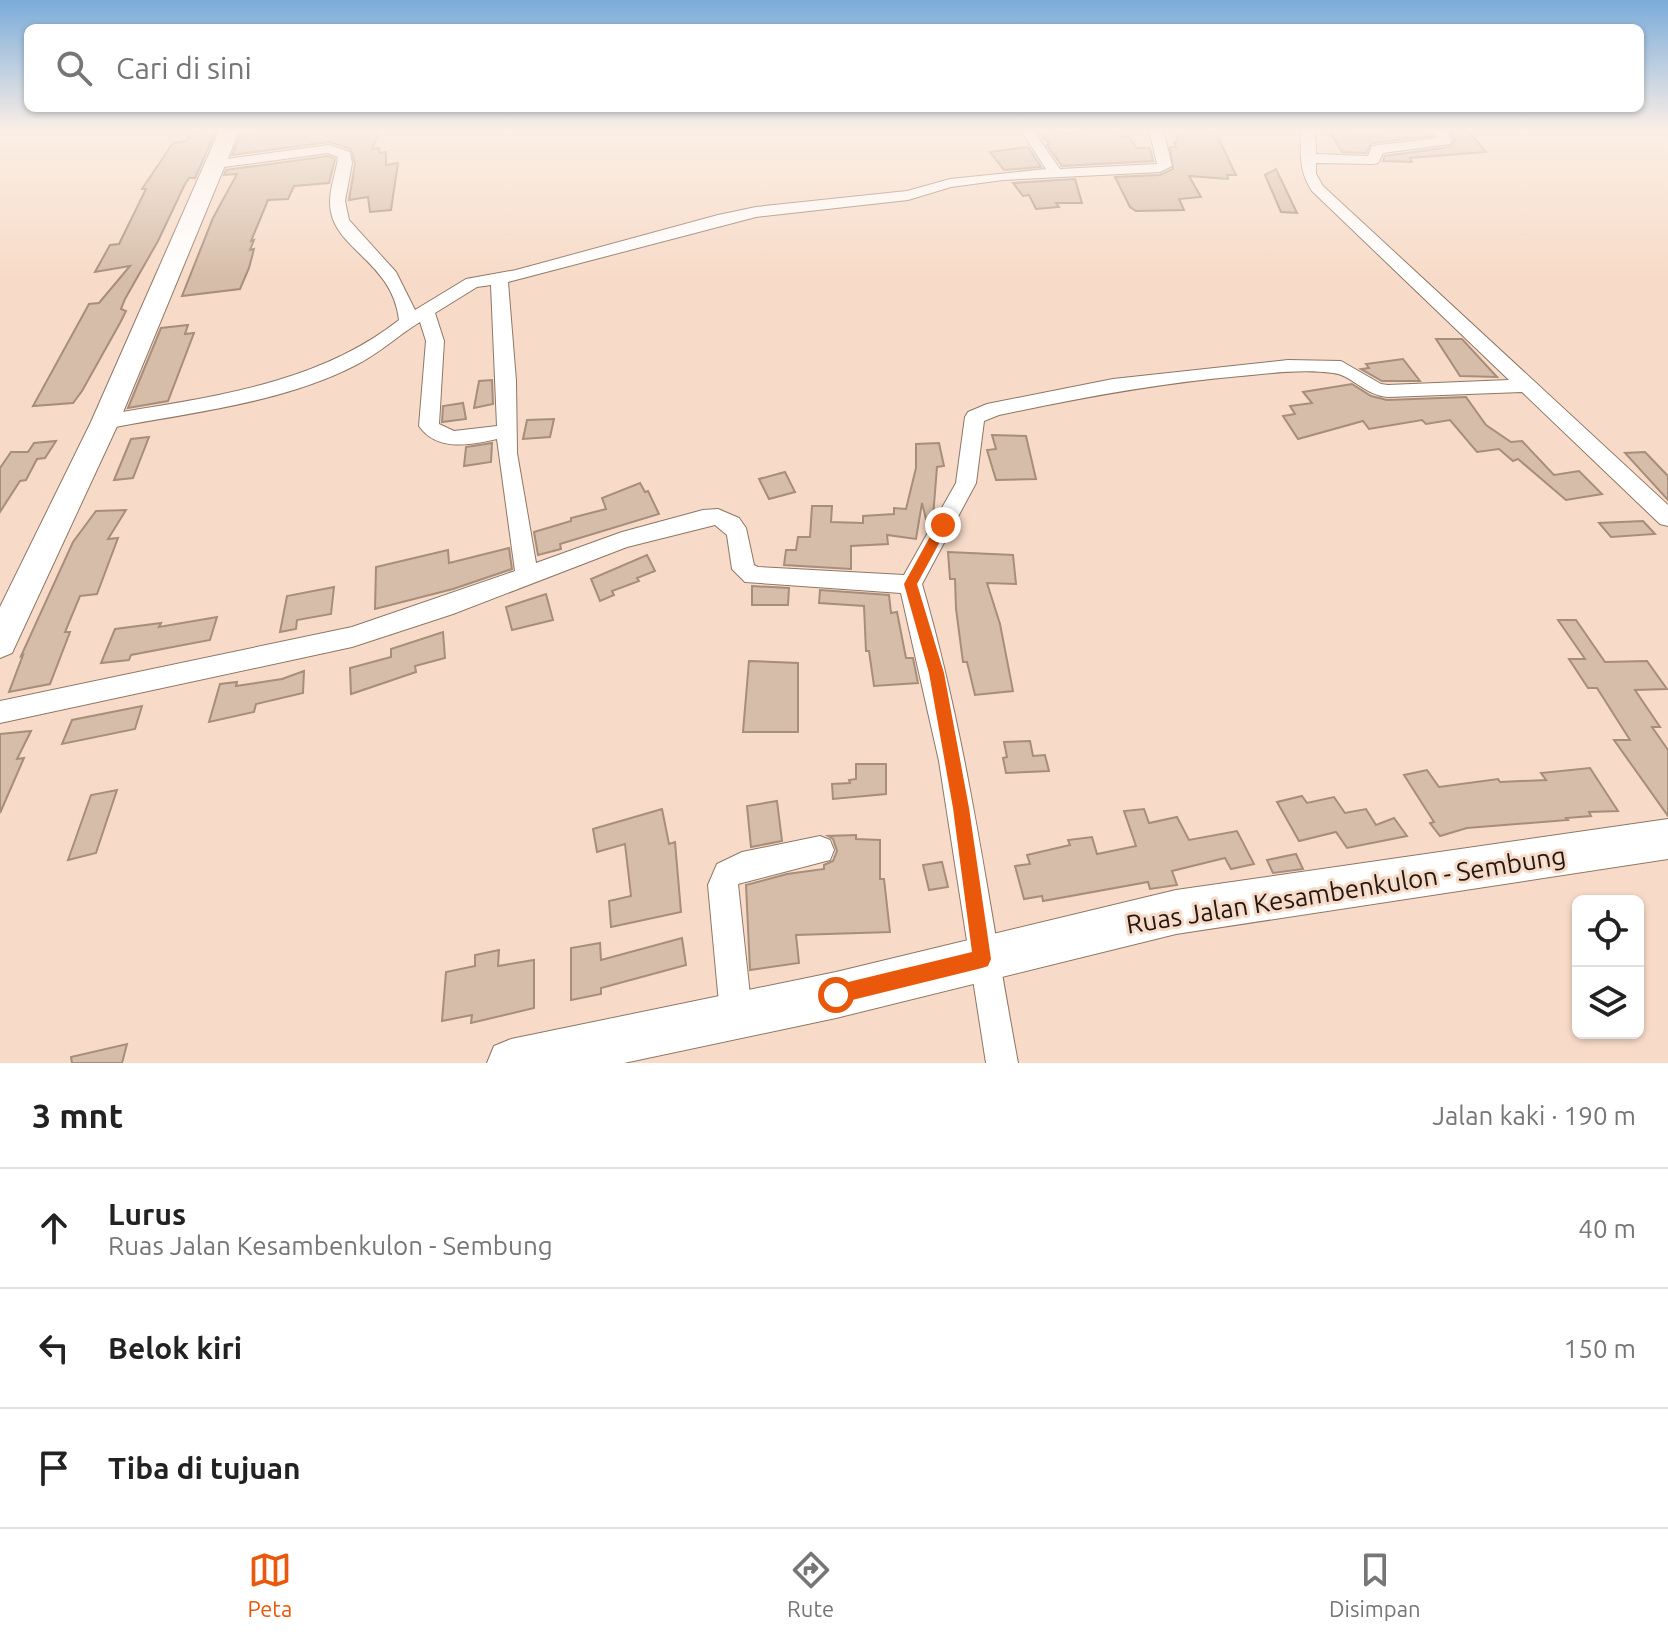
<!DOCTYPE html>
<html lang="id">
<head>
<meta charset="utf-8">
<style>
	body { margin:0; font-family:Ubuntu,sans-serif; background:#f6f6f6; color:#222 }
	.controls { position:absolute; right:24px; bottom:24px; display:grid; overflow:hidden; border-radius:12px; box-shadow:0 2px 6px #0004 }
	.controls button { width:72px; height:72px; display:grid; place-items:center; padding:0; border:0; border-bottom:2px solid #e0e0e0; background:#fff; color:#222; font:40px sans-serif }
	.stop { position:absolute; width:24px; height:24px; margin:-18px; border:6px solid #ea580c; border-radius:50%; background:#fff }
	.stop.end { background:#ea580c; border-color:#fff; box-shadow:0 2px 8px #0008 }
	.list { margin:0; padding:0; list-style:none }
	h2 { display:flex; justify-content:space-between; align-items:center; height:104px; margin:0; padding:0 32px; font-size:34px }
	h2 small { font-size:26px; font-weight:400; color:#767676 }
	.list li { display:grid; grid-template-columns:52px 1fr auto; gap:24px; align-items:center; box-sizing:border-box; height:120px; padding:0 32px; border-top:2px solid #e0e0e0 }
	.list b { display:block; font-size:30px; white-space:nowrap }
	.list p { margin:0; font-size:26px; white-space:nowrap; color:#767676 }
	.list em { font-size:26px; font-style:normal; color:#767676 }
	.icon { flex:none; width:44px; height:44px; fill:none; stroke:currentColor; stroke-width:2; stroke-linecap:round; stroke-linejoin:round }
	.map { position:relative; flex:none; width:1668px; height:1063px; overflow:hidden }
	.search { position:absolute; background:#fff; box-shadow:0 2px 6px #0004; left:24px; right:24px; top:24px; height:88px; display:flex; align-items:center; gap:20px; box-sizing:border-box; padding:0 28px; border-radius:12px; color:#767676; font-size:30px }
	.sheet { height:464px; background:#fff }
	nav { display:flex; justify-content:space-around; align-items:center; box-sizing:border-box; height:112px; border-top:2px solid #e0e0e0; background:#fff; font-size:22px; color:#767676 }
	nav a { display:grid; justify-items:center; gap:4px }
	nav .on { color:#ea580c }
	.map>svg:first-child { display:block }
</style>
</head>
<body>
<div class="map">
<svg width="1668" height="1063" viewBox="0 0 1668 1063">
	<rect width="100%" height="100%" fill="#f7dbc8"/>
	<!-- building -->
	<g fill="#d6bda9" stroke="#a68e7b" stroke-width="2">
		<path d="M 196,129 L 217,129 L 195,178 L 189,178 L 185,184 L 158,241 L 125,299 L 121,309 L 126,311 L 120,323 L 82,391 L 73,403 L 33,406 L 89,304 L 99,303 L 130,266 L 95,272 L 110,245 L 119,244 L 146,189 L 142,189 L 173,143 L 186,141 Z"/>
		<path d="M 243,129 L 380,129 L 372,149 L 379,148 L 379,153 L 386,152 L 386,165 L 398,163 L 391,210 L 370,212 L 368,197 L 349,200 L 355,164 L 351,149 L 329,142 L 232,155 Z"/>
		<path d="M 1035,129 L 1057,129 L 1062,133 L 1117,130 L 1122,137 L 1129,137 L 1137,148 L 1150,148 L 1153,161 L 1062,166 L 1047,145 L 1050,144 Z"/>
		<path d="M 1175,129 L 1214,129 L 1236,175 L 1227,175 L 1228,179 L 1189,176 L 1201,197 L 1179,199 L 1184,210 L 1136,211 L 1130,207 L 1115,177 L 1160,175 L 1173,169 L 1170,147 L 1176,147 L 1174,142 L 1178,142 Z"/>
		<path d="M 1328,129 L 1431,131 L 1433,136 L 1372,143 L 1366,153 L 1342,152 Z"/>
		<path d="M 1451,131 L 1469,132 L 1486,152 L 1410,158 L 1412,162 L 1383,161 L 1385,156 L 1450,147 L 1455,140 Z"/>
		<path d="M 1028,147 L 1041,167 L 1004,170 L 990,152 Z"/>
		<path d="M 328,156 L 335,159 L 329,183 L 294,186 L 288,199 L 268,200 L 251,241 L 254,240 L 250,250 L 254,249 L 249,268 L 240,289 L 182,296 L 213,218 L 237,174 L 224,175 L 226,170 Z"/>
		<path d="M 1276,169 L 1297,213 L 1281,212 L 1265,175 Z"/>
		<path d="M 1075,179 L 1082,203 L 1056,203 L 1059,207 L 1036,209 L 1029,195 L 1023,196 L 1013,183 Z"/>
		<path d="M 188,325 L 185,334 L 194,333 L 168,401 L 128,408 L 161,328 Z"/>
		<path d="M 1436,339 L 1462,339 L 1497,377 L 1460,376 Z"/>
		<path d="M 1403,359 L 1420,381 L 1382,381 L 1361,369 L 1369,368 L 1366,364 Z"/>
		<path d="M 492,380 L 493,404 L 474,408 L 479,381 Z"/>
		<path d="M 1352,384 L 1371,396 L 1387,400 L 1466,397 L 1486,425 L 1511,442 L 1522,441 L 1554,475 L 1579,471 L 1602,494 L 1566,500 L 1518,459 L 1513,461 L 1499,449 L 1477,452 L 1450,420 L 1426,424 L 1422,420 L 1369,429 L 1363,421 L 1298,439 L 1283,416 L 1295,414 L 1290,406 L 1312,403 L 1303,392 Z"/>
		<path d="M 463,403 L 466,419 L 442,422 L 443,406 Z"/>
		<path d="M 554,419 L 550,437 L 523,439 L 527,420 Z"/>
		<path d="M 992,435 L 1026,436 L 1036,479 L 996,480 L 987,450 L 996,449 Z"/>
		<path d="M 149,437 L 133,478 L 114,480 L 131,439 Z"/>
		<path d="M 56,441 L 45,458 L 37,459 L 26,480 L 20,481 L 0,512 L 0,468 L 11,452 L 28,452 L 34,443 Z"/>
		<path d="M 492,443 L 491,462 L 464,466 L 466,447 Z"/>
		<path d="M 939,443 L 944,466 L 937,467 L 933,517 L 928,527 L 922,503 L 916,539 L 887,535 L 888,544 L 851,546 L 851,569 L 784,565 L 786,550 L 796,550 L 798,537 L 810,537 L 812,506 L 832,506 L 831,522 L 863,523 L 863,516 L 894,514 L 894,508 L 906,509 L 916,468 L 916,444 Z"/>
		<path d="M 1645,452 L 1668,476 L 1668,500 L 1625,453 Z"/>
		<path d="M 785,472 L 795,492 L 769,499 L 759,479 Z"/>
		<path d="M 640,483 L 645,492 L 648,491 L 659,514 L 560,544 L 561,549 L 538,555 L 534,532 L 571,521 L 571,518 L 606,509 L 602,498 Z"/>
		<path d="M 126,510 L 108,539 L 118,538 L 97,594 L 80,596 L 65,632 L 70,632 L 50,684 L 9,692 L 23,655 L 21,656 L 73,542 L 96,511 Z"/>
		<path d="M 1643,521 L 1655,534 L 1611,537 L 1599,523 Z"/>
		<path d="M 509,548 L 512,569 L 453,589 L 375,609 L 376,567 L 448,550 L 449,563 Z"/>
		<path d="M 948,552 L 1013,555 L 1016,584 L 987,583 L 1000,624 L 1013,691 L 975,695 L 967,662 L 963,662 L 956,609 L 955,579 L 950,579 Z"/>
		<path d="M 647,555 L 655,571 L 637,578 L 639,581 L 612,591 L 614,595 L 600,601 L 591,579 Z"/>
		<path d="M 752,586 L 789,588 L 788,605 L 752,605 Z"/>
		<path d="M 334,587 L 331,614 L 297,620 L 296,629 L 280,632 L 287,596 Z"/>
		<path d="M 820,590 L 889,595 L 891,613 L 897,612 L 906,658 L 913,658 L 918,683 L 874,686 L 869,651 L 866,651 L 864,606 L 819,603 Z"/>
		<path d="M 546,594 L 553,620 L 512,630 L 506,607 Z"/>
		<path d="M 217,617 L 210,640 L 131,655 L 129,660 L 101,663 L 115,629 L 161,623 L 159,627 Z"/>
		<path d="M 1558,620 L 1576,620 L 1605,662 L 1647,661 L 1667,689 L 1635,690 L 1660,727 L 1652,727 L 1668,750 L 1668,816 L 1614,740 L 1630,740 L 1597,688 L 1588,688 L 1569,659 L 1585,659 Z"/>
		<path d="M 443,632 L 445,658 L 415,666 L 416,672 L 351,694 L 350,668 L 391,657 L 391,649 Z"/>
		<path d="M 749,661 L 798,663 L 798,732 L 743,732 Z"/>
		<path d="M 304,671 L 303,693 L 256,704 L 254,712 L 209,722 L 220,684 L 237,682 L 236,686 L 282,679 Z"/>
		<path d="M 142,706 L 135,729 L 62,744 L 72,720 Z"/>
		<path d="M 31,731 L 17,759 L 24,758 L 0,813 L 0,734 Z"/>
		<path d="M 1030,741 L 1033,756 L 1045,755 L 1049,771 L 1006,773 L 1003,758 L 1007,757 L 1004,742 Z"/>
		<path d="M 856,764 L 886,764 L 886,794 L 833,799 L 832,784 L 850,783 L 849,780 L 856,779 Z"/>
		<path d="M 1590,768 L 1618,811 L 1589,812 L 1591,816 L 1566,818 L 1568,820 L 1467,828 L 1440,836 L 1430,823 L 1434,822 L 1404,775 L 1427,770 L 1439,787 L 1498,779 L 1500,782 L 1546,780 L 1541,773 Z"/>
		<path d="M 117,790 L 96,853 L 68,860 L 91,795 Z"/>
		<path d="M 1302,796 L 1307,803 L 1334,797 L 1345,813 L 1366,809 L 1376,825 L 1394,818 L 1407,836 L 1347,848 L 1336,832 L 1299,841 L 1277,802 Z"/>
		<path d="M 777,801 L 782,841 L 751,847 L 747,806 Z"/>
		<path d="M 662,809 L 669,844 L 675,842 L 681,912 L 611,927 L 609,901 L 631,896 L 625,844 L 597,852 L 593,829 Z"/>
		<path d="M 1144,809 L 1149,823 L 1177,817 L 1189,840 L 1237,831 L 1254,864 L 1231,869 L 1225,858 L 1172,871 L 1177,885 L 1150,889 L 1148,882 L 1043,901 L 1042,896 L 1024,899 L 1015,866 L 1030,864 L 1027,855 L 1070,845 L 1068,840 L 1092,837 L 1097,854 L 1136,846 L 1124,811 Z"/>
		<path d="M 856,835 L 856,839 L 880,840 L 880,879 L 884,879 L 890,932 L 796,935 L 799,963 L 750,970 L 746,885 L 787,874 L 824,869 L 824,865 L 833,861 L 837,851 L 833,839 L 828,836 Z"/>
		<path d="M 1296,854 L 1303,869 L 1273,873 L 1267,860 Z"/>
		<path d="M 942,862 L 948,887 L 929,890 L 923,865 Z"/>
		<path d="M 682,938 L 686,965 L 601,988 L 601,994 L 571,1000 L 571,948 L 600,943 L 601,960 Z"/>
		<path d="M 499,950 L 498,966 L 534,960 L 534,1008 L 471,1023 L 472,1015 L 442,1021 L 446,972 L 475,966 L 475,955 Z"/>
		<path d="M 127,1044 L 122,1063 L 72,1063 L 71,1057 Z"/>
	</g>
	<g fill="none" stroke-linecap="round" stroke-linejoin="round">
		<defs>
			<g id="minor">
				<path d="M 1020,129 L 1032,129 L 1060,169 L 1157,164 L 1149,129 L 1163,129 L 1172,166 L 1160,172 L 1003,180 L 951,187 L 908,200 L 756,217 L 508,282 L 516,381 L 517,453 L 536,563 L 622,532 L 703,510 L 718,509 L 739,518 L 746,528 L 754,565 L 758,567 L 904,575 L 956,483 L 965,417 L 968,412 L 987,404 L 1113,379 L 1288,360 L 1341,361 L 1381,384 L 1388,385 L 1509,380 L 1312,191 C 1298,170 1301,153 1301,129 L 1315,129 L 1316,154 L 1368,156 L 1372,146 L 1437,138 L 1433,129 L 1447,129 L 1452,141 L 1450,144 L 1383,153 L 1378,163 L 1373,164 L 1316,163 L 1316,174 L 1323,186 L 1668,505 L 1668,526 L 1660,524 L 1522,392 L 1388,397 C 1364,395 1352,375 1333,373 C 1303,369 1271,373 1241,376 C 1159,383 1079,398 999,415 L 984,421 L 976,483 L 922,584 C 968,741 988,903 1018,1063 L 986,1063 L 939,761 L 901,593 L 745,582 L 732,569 L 727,535 L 715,525 L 627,547 L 453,614 L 352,647 L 0,723 L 0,701 L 352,627 L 515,571 L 497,439 C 471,445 437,452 419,426 L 426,341 L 420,322 C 397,336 379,354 354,366 C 279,404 187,413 105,429 L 98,427 L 95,422 L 105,415 C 207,397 315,386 399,320 C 393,264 338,250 331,212 C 327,194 336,175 338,157 L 328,153 L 216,168 L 211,167 L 211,161 L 329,145 L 350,152 L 352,163 L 345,201 L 349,220 L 396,272 L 415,310 L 466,279 L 516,270 L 718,215 L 756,207 L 907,191 L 950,179 L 1046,169 ZM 491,285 L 497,426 L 454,431 L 439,424 L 444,341 L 435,313 L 477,287 Z"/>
				<path d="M 820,836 L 830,840 L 834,850 L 830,860 L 738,884 L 752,1014 L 747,1025 L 736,1030 L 725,1025 L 720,1014 L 708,885 L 717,864 L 742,852 Z"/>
			</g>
			<g id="secondary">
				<path d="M 220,129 L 240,129 L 119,422 L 12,653 L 0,658 L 0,607 L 91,422 Z"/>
				<path d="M 1668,819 L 1668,859 L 1176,934 L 836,1018 L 624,1063 L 487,1063 L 494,1046 L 511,1039 L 836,972 L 1176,890 Z"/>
			</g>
		</defs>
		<!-- minor casing -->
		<use href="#minor" stroke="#8f7665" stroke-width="2"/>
		<!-- secondary casing -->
		<use href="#secondary" stroke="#8f7665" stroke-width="2"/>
		<!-- minor -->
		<use href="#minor" fill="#fff" fill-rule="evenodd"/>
		<!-- secondary -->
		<use href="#secondary" fill="#fff" fill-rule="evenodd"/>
	</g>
	<!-- sky -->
	<linearGradient id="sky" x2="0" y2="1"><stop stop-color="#7aacd9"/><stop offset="0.47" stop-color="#fbefe6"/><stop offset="1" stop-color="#fbefe6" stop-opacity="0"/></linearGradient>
	<rect width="1668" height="277" fill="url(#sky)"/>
	<!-- route -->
	<path fill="#ea580c" d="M 943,520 L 949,525 L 917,584 L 944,673 L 969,808 L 991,959 L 988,966 L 982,968 L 836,1004 L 829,1001 L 826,995 L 829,988 L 836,985 L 972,952 L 953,808 L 929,673 L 904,584 L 938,522 Z"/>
	<g text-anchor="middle" stroke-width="6" stroke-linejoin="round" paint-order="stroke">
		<!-- near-street labels -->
		<g font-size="26" fill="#221812" stroke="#f7dbc8">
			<text transform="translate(1346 890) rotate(-9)" y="9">Ruas Jalan Kesambenkulon - Sembung</text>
		</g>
	</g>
</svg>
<div class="controls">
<button><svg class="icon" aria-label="locate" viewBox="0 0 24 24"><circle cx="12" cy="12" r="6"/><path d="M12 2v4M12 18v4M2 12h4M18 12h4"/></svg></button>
<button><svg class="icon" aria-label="layers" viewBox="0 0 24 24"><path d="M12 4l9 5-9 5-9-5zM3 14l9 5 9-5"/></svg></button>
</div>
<div class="stop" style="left:836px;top:995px"></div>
<div class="stop end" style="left:943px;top:525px"></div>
<div class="search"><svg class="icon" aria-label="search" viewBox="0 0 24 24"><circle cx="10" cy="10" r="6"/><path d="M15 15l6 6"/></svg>Cari di sini</div>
</div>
<section class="sheet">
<h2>3 mnt<small>Jalan kaki · 190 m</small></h2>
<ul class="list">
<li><svg class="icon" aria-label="ahead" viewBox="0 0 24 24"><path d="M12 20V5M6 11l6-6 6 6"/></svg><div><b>Lurus</b><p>Ruas Jalan Kesambenkulon - Sembung</p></div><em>40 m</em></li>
<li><svg class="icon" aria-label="left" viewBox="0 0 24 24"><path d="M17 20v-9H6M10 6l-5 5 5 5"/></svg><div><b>Belok kiri</b></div><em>150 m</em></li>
<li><svg class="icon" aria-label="arrive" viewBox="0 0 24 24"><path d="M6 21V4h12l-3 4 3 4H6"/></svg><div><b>Tiba di tujuan</b></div></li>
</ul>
</section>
<nav>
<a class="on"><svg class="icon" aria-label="map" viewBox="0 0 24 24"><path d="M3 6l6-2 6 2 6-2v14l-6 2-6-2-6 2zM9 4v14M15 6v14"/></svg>Peta</a>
<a><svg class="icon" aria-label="directions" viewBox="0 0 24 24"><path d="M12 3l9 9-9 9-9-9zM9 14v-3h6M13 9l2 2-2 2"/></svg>Rute</a>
<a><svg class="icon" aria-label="saved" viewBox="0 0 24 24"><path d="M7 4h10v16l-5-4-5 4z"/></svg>Disimpan</a>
</nav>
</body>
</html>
